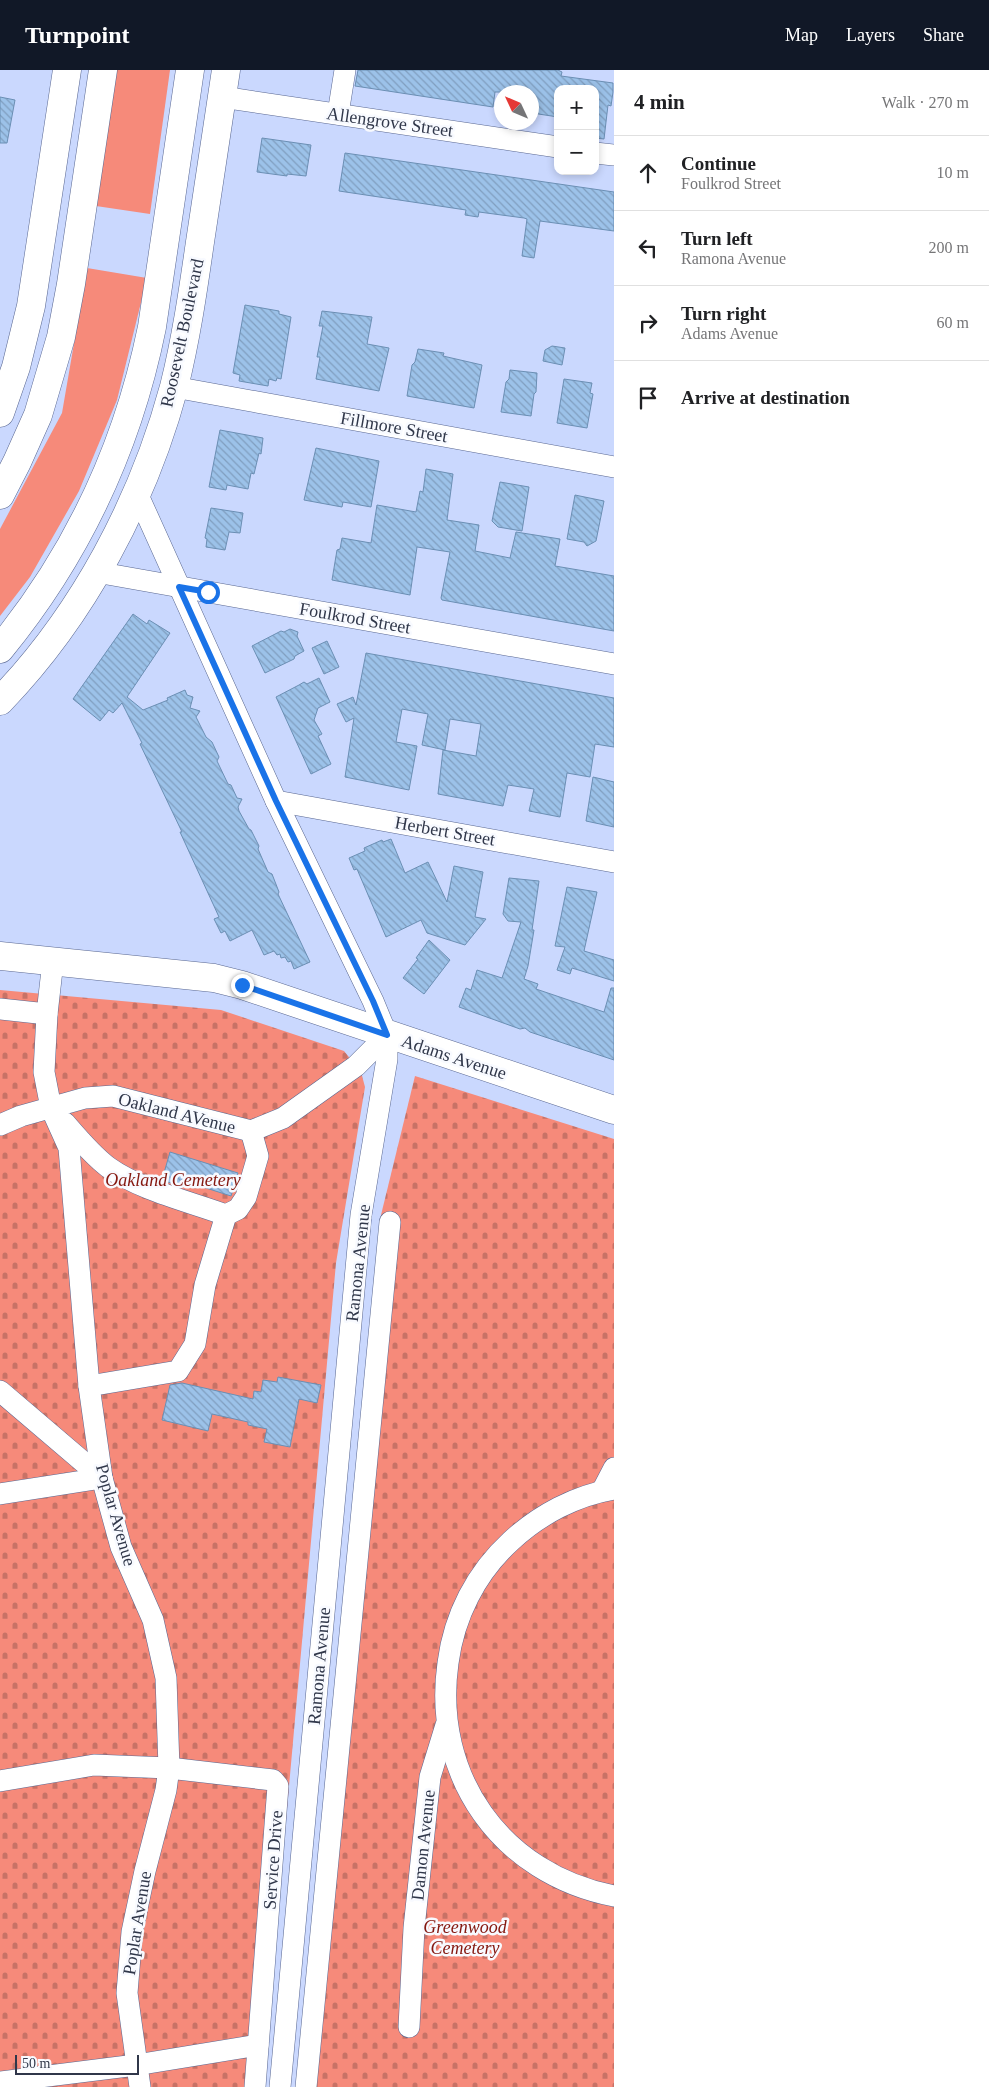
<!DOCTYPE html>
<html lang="en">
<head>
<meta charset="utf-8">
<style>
  :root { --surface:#fff; --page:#f6f6f6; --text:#202124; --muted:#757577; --line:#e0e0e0; --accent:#111827 }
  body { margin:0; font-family:"Times New Roman",serif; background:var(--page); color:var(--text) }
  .controls { position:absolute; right:15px; top:15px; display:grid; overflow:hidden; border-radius:10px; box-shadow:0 2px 8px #0003 }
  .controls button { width:45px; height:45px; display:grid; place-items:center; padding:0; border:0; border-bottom:1px solid var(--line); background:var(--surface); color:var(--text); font:25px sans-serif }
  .compass { position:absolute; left:494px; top:15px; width:45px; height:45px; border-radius:50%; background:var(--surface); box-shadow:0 2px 8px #0003; rotate:314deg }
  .scale { position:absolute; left:15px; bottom:12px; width:124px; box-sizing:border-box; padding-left:5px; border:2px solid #30374a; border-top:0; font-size:14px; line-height:18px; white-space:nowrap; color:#30374a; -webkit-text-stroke:4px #f8faff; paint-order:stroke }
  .stop { position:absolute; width:15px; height:15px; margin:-11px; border:4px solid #1a73e8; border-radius:50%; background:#fff }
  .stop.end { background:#1a73e8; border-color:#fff; box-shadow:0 1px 5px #0008 }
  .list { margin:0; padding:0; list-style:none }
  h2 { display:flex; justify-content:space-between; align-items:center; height:65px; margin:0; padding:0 20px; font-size:21px }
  h2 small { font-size:16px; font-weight:400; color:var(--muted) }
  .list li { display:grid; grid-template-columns:32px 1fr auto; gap:15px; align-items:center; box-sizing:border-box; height:75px; padding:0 20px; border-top:1px solid var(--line) }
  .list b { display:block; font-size:19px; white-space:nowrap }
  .list p { margin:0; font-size:16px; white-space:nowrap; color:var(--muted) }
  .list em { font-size:16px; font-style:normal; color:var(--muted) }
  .icon { flex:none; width:28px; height:28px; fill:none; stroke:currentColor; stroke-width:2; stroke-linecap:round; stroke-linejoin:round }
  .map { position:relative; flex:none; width:614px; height:2017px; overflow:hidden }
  header { display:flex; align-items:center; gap:30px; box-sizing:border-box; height:70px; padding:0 25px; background:var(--accent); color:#fff }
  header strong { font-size:24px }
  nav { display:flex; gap:28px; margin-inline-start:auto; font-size:18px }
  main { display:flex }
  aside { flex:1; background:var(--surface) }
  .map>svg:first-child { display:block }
</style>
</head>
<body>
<header>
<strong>Turnpoint</strong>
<nav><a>Map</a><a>Layers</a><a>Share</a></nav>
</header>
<main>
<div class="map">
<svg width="614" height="2017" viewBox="0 0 614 2017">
  <defs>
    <pattern id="cemetery-stones" width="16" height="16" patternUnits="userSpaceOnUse" patternTransform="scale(1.25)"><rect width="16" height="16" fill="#f68a7a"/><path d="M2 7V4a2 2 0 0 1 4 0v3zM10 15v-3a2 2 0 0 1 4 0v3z" fill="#c87266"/></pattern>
    <pattern id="building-back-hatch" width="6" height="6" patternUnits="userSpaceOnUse" patternTransform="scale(1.25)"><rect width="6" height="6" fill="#9cc2e9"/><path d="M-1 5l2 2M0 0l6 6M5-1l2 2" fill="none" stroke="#809ebf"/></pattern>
  </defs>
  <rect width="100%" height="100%" fill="#cad8fe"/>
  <g fill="#f68a7a">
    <polygon points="116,0 170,0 150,144 96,136"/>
    <polygon points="87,198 147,208 117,330 79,421 30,507 0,546 0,459 62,343"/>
  </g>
  <g fill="url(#cemetery-stones)">
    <polygon points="0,920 221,940 344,981 361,1002 365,1017 336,1193 262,2017 0,2017"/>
    <polygon points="415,1006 614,1069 614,2017 302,2017 349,1482 381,1145"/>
  </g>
  <g fill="url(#building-back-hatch)" stroke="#6b8fb4">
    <polygon points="358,0 558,0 562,2 561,6 613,13 613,22 611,36 608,35 604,69 595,68 595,19 558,19 558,47 532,43 532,22 495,22 493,37 355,16"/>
    <polygon points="0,27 15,30 7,73 0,73"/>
    <polygon points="262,68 311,75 306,106 287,104 287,106 257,102"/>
    <polygon points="345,83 614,122 614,161 540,151 534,188 522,186 527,149 524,148 479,142 478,147 465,145 466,140 339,121"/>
    <polygon points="245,235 279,241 279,244 291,247 281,309 277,308 276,311 269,309 268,316 239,311 240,305 233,303"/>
    <polygon points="322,241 372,247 367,274 389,278 379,321 316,309 320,287 317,287 323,256 319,256"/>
    <polygon points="552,276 565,278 562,295 543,291 545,280"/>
    <polygon points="418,279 444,283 443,286 482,295 474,338 407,326 412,295 415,292"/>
    <polygon points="510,300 537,303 536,322 534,324 531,346 501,342 506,312 509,309"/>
    <polygon points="564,309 592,313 590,323 593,324 587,358 557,353"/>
    <polygon points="220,360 263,368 261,384 259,383 254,404 251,403 248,419 227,415 226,420 209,417"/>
    <polygon points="316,378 379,391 371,437 343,432 342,437 304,430"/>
    <polygon points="426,399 453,404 447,450 479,455 475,481 510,488 516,462 560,469 555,496 614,506 614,561 442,530 441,528 450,482 417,477 410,525 332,510 337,480 340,479 342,468 371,473 377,435 416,442 420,421 423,422"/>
    <polygon points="500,412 529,417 522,461 498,457 492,451"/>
    <polygon points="575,425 604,431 596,471 587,476 584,472 567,469"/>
    <polygon points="211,438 243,443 240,463 229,462 225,480 206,477 207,469 205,468"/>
    <polygon points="133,544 147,554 149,550 170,563 127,627 143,640 168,630 167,628 185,620 187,625 193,627 190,638 200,641 196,647 206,667 212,672 219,687 217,691 228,714 231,715 237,728 242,729 238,737 239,741 249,759 251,760 259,776 258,779 268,802 272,804 279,822 278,824 310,892 294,899 291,891 288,892 285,887 281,888 280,884 277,885 274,881 264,885 252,860 230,871 225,861 221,863 214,849 219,847 180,762 182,762 140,674 142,673 122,633 113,643 109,640 100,651 73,629"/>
    <polygon points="290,559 298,562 297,566 304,581 295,586 294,589 265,603 252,576 281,561 284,562"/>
    <polygon points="327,571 339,597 324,604 312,578"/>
    <polygon points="366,583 614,628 614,677 595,674 590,707 567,703 560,747 529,741 534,719 508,715 503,736 438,724 443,680 476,686 481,654 450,649 445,680 422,675 428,644 402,639 396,672 417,676 409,720 345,707 354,648 346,652 337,634 353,627 356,635"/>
    <polygon points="319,608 330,632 318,638 314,650 322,664 318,666 331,694 311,704 276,627 299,615 304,612 307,614"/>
    <polygon points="593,707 614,712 614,757 586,751"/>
    <polygon points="391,769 405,803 428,792 447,832 454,796 483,802 475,847 486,849 465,875 427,863 421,850 386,867 357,799 354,800 349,788 365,781 364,778 382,770 383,772"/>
    <polygon points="509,808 539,811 532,860 534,860 528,896 524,909 538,914 536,919 604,942 611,918 614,918 614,990 530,962 525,958 520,959 459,937 466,918 471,920 477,900 502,908 521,852 508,851 503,844"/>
    <polygon points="567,817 597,822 584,881 614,890 614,911 572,898 570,904 557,900 565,877 555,876"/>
    <polygon points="429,870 450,890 424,924 403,908 418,889 416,888"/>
    <polygon points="170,1082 238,1103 231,1126 181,1110 179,1116 162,1110"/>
    <polygon points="278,1307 321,1315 317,1333 299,1329 290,1377 264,1372 267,1359 248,1355 248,1352 212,1344 208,1361 162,1350 170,1315 182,1313 253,1329 254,1321 261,1322 263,1310 277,1312"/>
  </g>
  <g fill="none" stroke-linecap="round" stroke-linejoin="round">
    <g stroke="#596791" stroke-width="22">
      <g id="minor">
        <polyline points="222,27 558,77"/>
        <polyline points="338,44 345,0"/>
        <polyline points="595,83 614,85"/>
        <polyline points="174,317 614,397"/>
        <polyline points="137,423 276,731 373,931 387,965 387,989 361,1145 280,2017"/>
        <polyline points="96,502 614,594"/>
        <polyline points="276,731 614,792"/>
        <polyline points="53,891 47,944 44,1002 51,1038 69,1078 89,1316 102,1408 121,1477 153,1550 166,1608 169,1698 166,1720 145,1801 132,1862 127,1923 140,2017"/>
        <polyline points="0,939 47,944"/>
        <path d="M 65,1053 C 78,1068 92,1085 108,1097 C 140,1120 188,1131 226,1145"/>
        <polyline points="0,1055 21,1046 85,1028 113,1026 251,1061 283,1048 356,996 387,965"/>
        <polyline points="89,1316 178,1301 195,1274 205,1215 226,1145 238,1139 246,1127 258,1086 251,1061"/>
        <polyline points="0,1321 102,1408"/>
        <path d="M 614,1419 C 576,1425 539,1445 511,1471 C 476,1503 454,1546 448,1593 C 432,1706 501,1804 614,1826"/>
        <polyline points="602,1421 614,1398"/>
        <polyline points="0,1424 102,1408"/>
        <polyline points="0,1711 94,1695 169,1698 273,1710 278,1716 255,2017"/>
        <polyline points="409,1957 414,1858 430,1707 446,1655"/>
        <polyline points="0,2012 136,1995 258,1975"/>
        <polyline points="306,2017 390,1152"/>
      </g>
    </g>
    <g stroke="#596791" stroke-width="29">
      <polyline id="major" points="0,886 214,908 242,915 614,1040"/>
    </g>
    <g stroke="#596791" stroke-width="29">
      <g id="highway">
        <polyline points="0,343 16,297 31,236 67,0"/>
        <polyline points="0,425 17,392 38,345 61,267 71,214 103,0"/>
        <path d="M 0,579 C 77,485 128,376 152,257 L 190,0"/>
        <path d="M 0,631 C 83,545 143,432 174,317 C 186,269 193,221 200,172 C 209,115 217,57 226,0"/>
      </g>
    </g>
    <use href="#minor" stroke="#fff" stroke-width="21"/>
    <use href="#major" stroke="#fff" stroke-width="28"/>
    <use href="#highway" stroke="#fff" stroke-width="28"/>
  </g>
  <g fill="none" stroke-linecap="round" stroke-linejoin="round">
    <polyline stroke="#1a73e8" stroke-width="6" points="208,522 179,517 276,731 373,931 387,965 242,915"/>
  </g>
  <g text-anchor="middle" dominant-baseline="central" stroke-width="5" stroke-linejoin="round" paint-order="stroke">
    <g font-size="18" fill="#30374a" stroke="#f8faff">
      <text transform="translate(390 52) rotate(8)">Allengrove Street</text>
      <text transform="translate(182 263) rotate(-78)">Roosevelt Boulevard</text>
      <text transform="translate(394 357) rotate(10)">Fillmore Street</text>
      <text transform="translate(355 548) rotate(10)">Foulkrod Street</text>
      <text transform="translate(445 761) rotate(10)">Herbert Street</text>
      <text transform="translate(454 987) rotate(18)">Adams Avenue</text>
      <text transform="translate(177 1043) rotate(14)">Oakland AVenue</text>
      <text transform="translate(358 1193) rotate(-84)">Ramona Avenue</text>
      <text transform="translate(116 1445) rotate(74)">Poplar Avenue</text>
      <text transform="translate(319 1596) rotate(-85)">Ramona Avenue</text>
      <text transform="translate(423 1775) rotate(-84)">Damon Avenue</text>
      <text transform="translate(273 1790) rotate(-86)">Service Drive</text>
      <text transform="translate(137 1853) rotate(-81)">Poplar Avenue</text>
    </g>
    <g font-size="18" font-style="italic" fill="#851810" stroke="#f8faff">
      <text x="173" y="1110">Oakland Cemetery</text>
      <text x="465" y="1857">Greenwood<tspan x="465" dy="21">Cemetery</tspan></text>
    </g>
  </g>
</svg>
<div class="controls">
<button>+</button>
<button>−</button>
</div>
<svg class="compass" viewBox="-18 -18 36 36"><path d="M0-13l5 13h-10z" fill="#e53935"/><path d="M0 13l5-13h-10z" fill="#757577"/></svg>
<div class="scale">50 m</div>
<div class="stop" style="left:208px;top:522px"></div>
<div class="stop end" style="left:242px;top:915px"></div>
</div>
<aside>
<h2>4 min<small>Walk · 270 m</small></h2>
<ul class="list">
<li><svg class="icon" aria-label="ahead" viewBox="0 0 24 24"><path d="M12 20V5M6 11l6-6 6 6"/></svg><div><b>Continue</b><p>Foulkrod Street</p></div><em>10 m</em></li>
<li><svg class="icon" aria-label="left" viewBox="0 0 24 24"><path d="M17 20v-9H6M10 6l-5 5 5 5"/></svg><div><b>Turn left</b><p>Ramona Avenue</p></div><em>200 m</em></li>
<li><svg class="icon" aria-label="right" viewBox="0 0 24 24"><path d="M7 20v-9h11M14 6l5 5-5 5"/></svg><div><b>Turn right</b><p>Adams Avenue</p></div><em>60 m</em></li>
<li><svg class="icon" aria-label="arrive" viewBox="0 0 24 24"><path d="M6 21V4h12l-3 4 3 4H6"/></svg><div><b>Arrive at destination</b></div></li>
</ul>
</aside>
</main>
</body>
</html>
